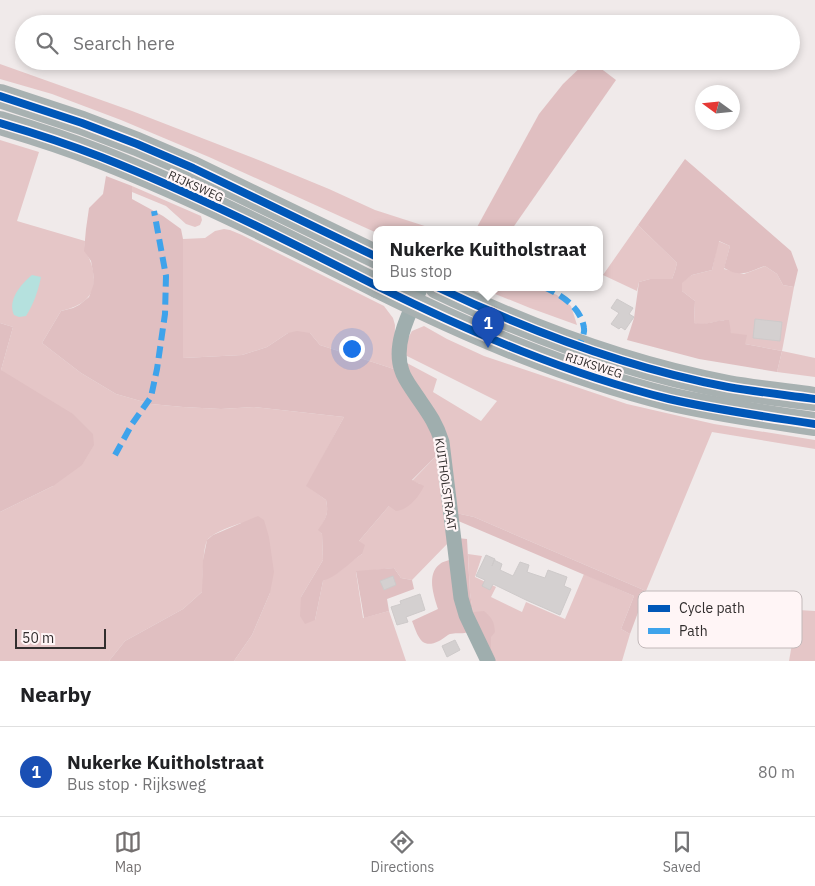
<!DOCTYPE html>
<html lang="en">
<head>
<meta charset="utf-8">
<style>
  :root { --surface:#fff; --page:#f6f6f6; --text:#202124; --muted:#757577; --line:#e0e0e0; --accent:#747070 }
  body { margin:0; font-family:"IBM Plex Sans",sans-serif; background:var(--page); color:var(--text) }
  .compass { position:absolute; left:695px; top:85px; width:45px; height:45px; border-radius:50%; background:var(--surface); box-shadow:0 2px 8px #0003; rotate:285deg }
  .scale { position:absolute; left:15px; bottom:12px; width:91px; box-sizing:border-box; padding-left:5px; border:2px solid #322e2e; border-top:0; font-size:14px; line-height:18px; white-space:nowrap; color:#322e2e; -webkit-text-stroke:4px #fff5f6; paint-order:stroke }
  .you { position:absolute; left:351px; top:348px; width:18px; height:18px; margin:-12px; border:4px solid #fff; border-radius:50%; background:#1a73e8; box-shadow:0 0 0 8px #1a73e833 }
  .badge { display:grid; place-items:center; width:32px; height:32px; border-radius:50%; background:var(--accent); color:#fff; font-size:16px; font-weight:700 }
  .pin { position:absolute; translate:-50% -41px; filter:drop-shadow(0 1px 2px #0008) }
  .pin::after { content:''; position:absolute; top:26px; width:18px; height:15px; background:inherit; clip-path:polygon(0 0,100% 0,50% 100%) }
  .popup { position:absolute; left:373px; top:226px; width:230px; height:65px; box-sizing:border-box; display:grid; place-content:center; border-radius:10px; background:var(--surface); filter:drop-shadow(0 1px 4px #0005); font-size:16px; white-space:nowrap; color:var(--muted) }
  .popup b { font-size:19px; color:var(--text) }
  .popup::after { content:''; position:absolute; left:50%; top:100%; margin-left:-10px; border:10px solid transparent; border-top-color:var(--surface) }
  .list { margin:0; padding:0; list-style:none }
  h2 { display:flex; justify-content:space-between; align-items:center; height:65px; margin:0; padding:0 20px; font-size:21px }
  h2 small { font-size:16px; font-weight:400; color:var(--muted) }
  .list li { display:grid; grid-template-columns:32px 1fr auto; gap:15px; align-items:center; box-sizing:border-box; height:90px; padding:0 20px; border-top:1px solid var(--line) }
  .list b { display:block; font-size:19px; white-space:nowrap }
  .list p { margin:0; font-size:16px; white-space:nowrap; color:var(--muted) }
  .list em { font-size:16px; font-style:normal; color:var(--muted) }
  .icon { flex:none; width:28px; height:28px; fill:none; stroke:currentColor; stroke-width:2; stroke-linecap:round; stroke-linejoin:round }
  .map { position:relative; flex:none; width:815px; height:661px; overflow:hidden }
  .search { position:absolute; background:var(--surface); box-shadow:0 2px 8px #0003; left:15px; right:15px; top:15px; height:55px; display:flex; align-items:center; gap:12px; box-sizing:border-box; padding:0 18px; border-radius:28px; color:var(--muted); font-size:19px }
  .sheet { height:155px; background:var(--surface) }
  nav { display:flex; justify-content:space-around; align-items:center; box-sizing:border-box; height:70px; border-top:1px solid var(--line); background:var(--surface); font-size:14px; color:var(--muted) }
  nav a { display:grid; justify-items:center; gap:2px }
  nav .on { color:var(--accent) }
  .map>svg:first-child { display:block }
</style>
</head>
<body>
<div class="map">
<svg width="815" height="661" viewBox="0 0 815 661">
  <rect width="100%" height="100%" fill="#f0eaea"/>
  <g fill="#e5c6c7">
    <polygon points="0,64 132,111 261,161 329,189 375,210 434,229 377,229 377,233 209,157 121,120 52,94 0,79"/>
    <path d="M 0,140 L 39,152 L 17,221 L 85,241 C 84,254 87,252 91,263 C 100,291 88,305 61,311 L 42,343 L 81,373 L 116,394 L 151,404 L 183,407 L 221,409 L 254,407 L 344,417 L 307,486 L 326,500 C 329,514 326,518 319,530 L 322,534 L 323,560 L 301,597 L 315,620 L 323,581 L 339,572 L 352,561 L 362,554 L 359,541 L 389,506 L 420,484 L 412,481 L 437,455 L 449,542 L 412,580 L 401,578 L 394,568 L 356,572 L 363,618 L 389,611 L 406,661 L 234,661 L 252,635 L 270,593 L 241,523 C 233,526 214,532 208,539 C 202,548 203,580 203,591 L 183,609 L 125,641 L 109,661 L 0,661 L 0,512 L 53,486 L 1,370 L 13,327 L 0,323 Z"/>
    <polygon points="132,186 201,216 202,220 200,225 195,227 186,224 166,206 132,192"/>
    <polygon points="638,225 677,263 675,271 672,279 650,279 639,282 637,291 603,275"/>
    <polygon points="224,229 230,230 242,235 384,306 393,318 395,325 394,369 320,345 310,333 288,333 267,347 242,355 183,358 183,239 205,238 215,231"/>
    <polygon points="718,241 730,246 724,269 744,274 765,266 777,274 783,285 794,287 782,351 815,358 815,377 777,372 782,351 745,344 731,333 724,320 700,325 694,323 695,301 682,291 682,282 692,275 712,270"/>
    <polygon points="478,287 538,287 557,295 571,306 577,325 530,308"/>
    <polygon points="424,326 447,339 484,356 627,404 714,424 815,440 815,449 712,432 646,591 474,517 456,513 405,362 437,379 433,392 481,421 497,401 405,355 406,342 412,331"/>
    <polygon points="468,554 482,556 475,577 496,587 491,597 522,612 526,602 565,619 584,574 634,596 621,629 630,634 622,661 497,661 491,650 491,637 473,613 470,593"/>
    <polygon points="798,610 815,611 815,661 789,661"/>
  </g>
  <g fill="#e0bfc1">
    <polygon points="587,61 591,61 616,80 512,229 476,229 539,114 563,84"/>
    <path d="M 685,159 L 791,251 L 798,270 L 794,287 L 783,285 L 777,274 L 765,266 C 748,272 742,278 724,268 L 730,246 L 719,241 L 712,270 L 692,275 L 682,283 L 682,291 L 695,301 L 694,323 C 706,326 717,319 729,320 L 731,333 L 747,335 L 745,344 L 782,351 L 777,372 L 699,359 L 627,340 L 634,318 L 639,282 L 650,279 L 672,279 L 675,271 L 677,263 L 638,225 Z"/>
    <path d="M 106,176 L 132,186 L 132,199 L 163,216 L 181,229 L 183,239 L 183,358 L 242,355 L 267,347 L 288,333 L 297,331 L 310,333 L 320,345 L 394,369 L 434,435 L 437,455 L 412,480 L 424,486 C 419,497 408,510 396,511 L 389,506 L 359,541 L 365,545 L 362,554 C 349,563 338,576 323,581 L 315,620 L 305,624 L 300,616 L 301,597 L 323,560 L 322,534 L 318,530 C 326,518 329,514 326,500 L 306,486 L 344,417 L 254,407 L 221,409 L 183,407 L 151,404 L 116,394 L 81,373 L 42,343 L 61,311 L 73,308 L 79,305 L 89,297 L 93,286 L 94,278 L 91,261 L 84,251 L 86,229 L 89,208 L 103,194 Z"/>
    <polygon points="0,323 13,327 1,370 73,414 93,434 94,445 82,465 53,486 0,512"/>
    <polygon points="456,513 474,517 646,591 630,634 621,629 634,596 456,520"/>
    <polygon points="258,516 264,520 269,537 274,572 270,593 252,635 234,661 109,661 125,641 183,609 202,592 203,560 207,540 213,535"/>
    <path d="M 457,538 L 467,539 L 470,593 L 473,612 L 484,611 C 492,618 494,621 495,632 L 491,637 L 491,649 L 497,661 L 492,661 L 469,613 Z"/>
    <path d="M 451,559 L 470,631 C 462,635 458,632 450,634 C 447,635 443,639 439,641 C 421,650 418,636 412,621 L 438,609 C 434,596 426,574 440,564 C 443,561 448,561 451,559 Z"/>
    <polygon points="394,568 401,578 412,580 414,589 387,599 389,611 364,618 356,571"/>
  </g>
  <path fill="#b5e1de" d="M 32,275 L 41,277 C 38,291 34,303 26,316 L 19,317 L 14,315 C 7,300 21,284 32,275 Z"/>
  <g fill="#d4d0d0" stroke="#cecaca">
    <polygon points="617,299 633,308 629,314 634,317 625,330 621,327 619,329 611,324 619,313 611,308"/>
    <polygon points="755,319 782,322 780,341 753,338"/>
    <polygon points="486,555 495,559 492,566 494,560 502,564 500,570 513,576 520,562 529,565 527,572 545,578 548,570 567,577 564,586 571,589 560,615 526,600 493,584 490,590 482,586 485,580 476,576"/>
    <polygon points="393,576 396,585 384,590 380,581"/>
    <polygon points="420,594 425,610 406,617 408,622 397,625 391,607 401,604 400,601"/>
    <polygon points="455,640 460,650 447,657 442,646"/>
  </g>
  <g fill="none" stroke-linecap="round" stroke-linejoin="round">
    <path stroke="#9faeae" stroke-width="15" d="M 421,287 C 410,312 392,344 402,371 C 404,378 410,386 414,392 C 426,410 435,420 442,442 L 461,598 L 466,615 L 488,661"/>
    <g stroke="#a8b1b1" stroke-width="24">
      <polyline points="0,96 82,123 137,144 193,168 377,257"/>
      <path d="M 0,123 C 34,133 68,144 101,157 C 195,194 286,240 377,286"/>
      <path d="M 379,287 C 472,333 568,374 669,399 C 717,410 766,417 815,424"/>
      <path d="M 437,287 C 529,331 627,368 728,387 C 757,392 786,395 815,399"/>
    </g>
    <g stroke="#3ea3eb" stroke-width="6" stroke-dasharray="12 6" stroke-linecap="butt">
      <path d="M 544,287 C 561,295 581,307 584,328 C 585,333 581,341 579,346"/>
      <polyline points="115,455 132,424 151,397 157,369 165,314 166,276 154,211"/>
    </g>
    <g stroke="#fff5f6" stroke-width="11">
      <g id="cycleway">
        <polyline points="0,96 82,123 137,144 193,168 377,257"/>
        <path d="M 0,123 C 34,133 68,144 101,157 C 195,194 286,240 377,286"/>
        <path d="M 379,287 C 472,333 568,374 669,399 C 717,410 766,417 815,424"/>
        <path d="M 437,287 C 529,331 627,368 728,387 C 757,392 786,395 815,399"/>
      </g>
    </g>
    <use href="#cycleway" stroke="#0057b8" stroke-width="8"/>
  </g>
  <g text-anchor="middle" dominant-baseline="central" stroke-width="4.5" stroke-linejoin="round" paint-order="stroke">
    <g font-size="12" fill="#322e2e" stroke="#fff5f6">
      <text transform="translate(196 186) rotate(24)">RIJKSWEG</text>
      <text transform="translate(594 365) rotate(18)">RIJKSWEG</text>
      <text transform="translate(446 484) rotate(82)">KUITHOLSTRAAT</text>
    </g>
  </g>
  <rect x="638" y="591" width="164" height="57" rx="8" fill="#fff5f6" stroke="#c2b9ba" stroke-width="1"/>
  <rect x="648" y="605" width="22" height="7" fill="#0057b8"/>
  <rect x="648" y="628" width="22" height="6" fill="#3ea3eb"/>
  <g font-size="14" fill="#322e2e">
    <text x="679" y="613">Cycle path</text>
    <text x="679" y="636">Path</text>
  </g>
</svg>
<svg class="compass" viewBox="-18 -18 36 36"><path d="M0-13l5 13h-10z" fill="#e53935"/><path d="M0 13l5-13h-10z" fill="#757577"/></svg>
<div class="scale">50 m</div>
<div class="you"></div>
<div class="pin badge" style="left:488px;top:348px;background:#1a4fb4">1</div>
<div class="popup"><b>Nukerke Kuitholstraat</b>Bus stop</div>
<div class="search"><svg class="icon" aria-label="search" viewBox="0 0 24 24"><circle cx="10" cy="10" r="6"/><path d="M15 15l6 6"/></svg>Search here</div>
</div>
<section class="sheet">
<h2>Nearby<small></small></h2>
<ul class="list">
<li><span class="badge" style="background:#1a4fb4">1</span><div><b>Nukerke Kuitholstraat</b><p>Bus stop · Rijksweg</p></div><em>80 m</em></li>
</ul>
</section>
<nav>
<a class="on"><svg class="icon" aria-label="map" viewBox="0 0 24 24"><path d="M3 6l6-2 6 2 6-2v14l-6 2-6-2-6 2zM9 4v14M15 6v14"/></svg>Map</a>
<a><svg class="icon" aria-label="directions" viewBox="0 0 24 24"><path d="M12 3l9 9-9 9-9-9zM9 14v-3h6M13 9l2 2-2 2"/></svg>Directions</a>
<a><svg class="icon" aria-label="saved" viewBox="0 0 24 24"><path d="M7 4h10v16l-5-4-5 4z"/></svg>Saved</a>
</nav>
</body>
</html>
